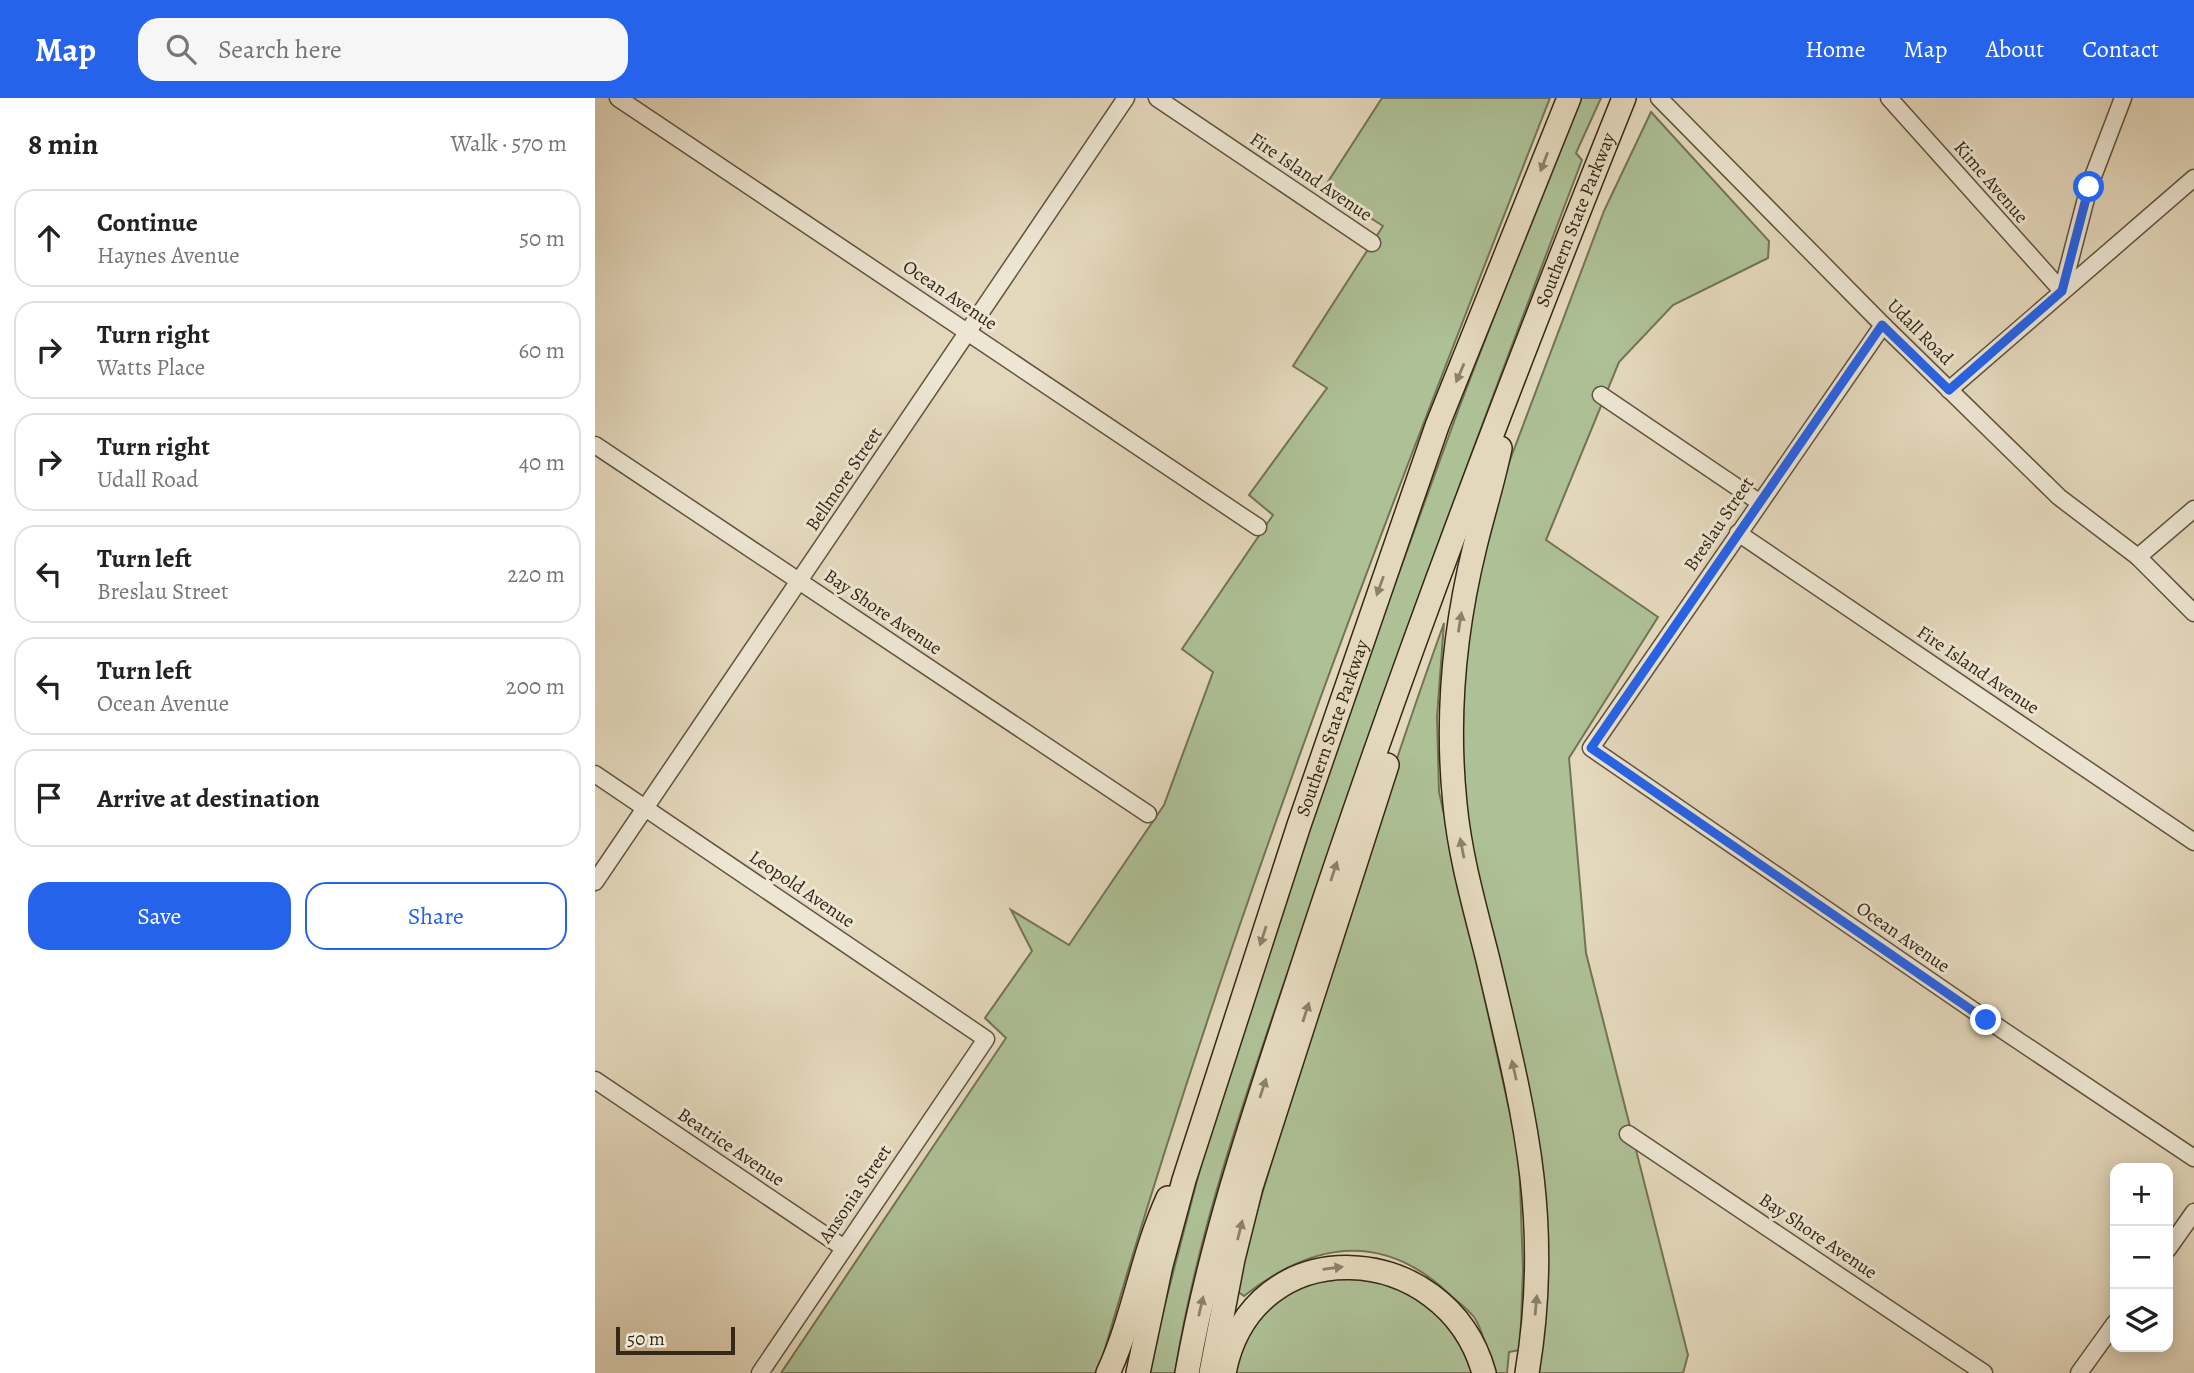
<!DOCTYPE html>
<html lang="en">
<head>
<meta charset="utf-8">
<style>
  :root { --surface:#fff; --page:#f6f6f6; --text:#222; --muted:#767676; --line:#e0e0e0; --accent:#2563eb }
  body { margin:0; font-family:Alegreya,serif; background:var(--page); color:var(--text) }
  .controls { position:absolute; right:21px; bottom:21px; display:grid; overflow:hidden; border-radius:14px; box-shadow:0 4px 18px #0003 }
  .controls button { width:63px; height:63px; display:grid; place-items:center; padding:0; border:0; border-bottom:2px solid var(--line); background:var(--surface); color:var(--text); font:35px sans-serif }
  .scale { position:absolute; left:21px; bottom:18px; width:119px; box-sizing:border-box; padding-left:7px; border:4px solid #352817; border-top:0; font-size:19px; line-height:24px; white-space:nowrap; color:#352817; -webkit-text-stroke:5px #ede6d3; paint-order:stroke }
  .stop { position:absolute; width:21px; height:21px; margin:-16px; border:5px solid #2563eb; border-radius:50%; background:#fff }
  .stop.end { background:#2563eb; border-color:#fff; box-shadow:0 2px 7px #0008 }
  .list { margin:0; padding:0; list-style:none }
  h2 { display:flex; justify-content:space-between; align-items:center; height:91px; margin:0; padding:0 28px; font-size:30px }
  h2 small { font-size:23px; font-weight:400; color:var(--muted) }
  .list li { display:grid; grid-template-columns:46px 1fr auto; gap:21px; align-items:center; box-sizing:border-box; height:98px; margin:0 14px 14px; padding:0 14px; border:2px solid var(--line); border-radius:21px }
  .list b { display:block; font-size:26px; white-space:nowrap }
  .list p { margin:0; font-size:23px; white-space:nowrap; color:var(--muted) }
  .list em { font-size:23px; font-style:normal; color:var(--muted) }
  .actions { display:flex; gap:14px; padding:21px 28px }
  .actions a { flex:1; padding:16px 0; border:2px solid var(--accent); border-radius:21px; text-align:center; font-size:24px; color:var(--accent) }
  .actions .main { background:var(--accent); color:#fff }
  .icon { flex:none; width:38px; height:38px; fill:none; stroke:currentColor; stroke-width:2; stroke-linecap:round; stroke-linejoin:round }
  .map { position:relative; flex:none; width:1599px; height:1275px; overflow:hidden }
  header { display:flex; align-items:center; gap:42px; box-sizing:border-box; height:98px; padding:0 35px; background:var(--accent); color:#fff }
  header strong { font-size:33px }
  nav { display:flex; gap:38px; margin-inline-start:auto; font-size:24px }
  .search { width:490px; height:63px; background:var(--page); display:flex; align-items:center; gap:18px; box-sizing:border-box; padding:0 24px; border-radius:21px; color:var(--muted); font-size:26px }
  main { display:flex }
  aside { flex:1; background:var(--surface) }
  .map>svg:first-child { display:block }
</style>
</head>
<body>
<header>
<strong>Map</strong>
<div class="search"><svg class="icon" aria-label="search" viewBox="0 0 24 24"><circle cx="10" cy="10" r="6"/><path d="M15 15l6 6"/></svg>Search here</div>
<nav><a>Home</a><a>Map</a><a>About</a><a>Contact</a></nav>
</header>
<main>
<aside>
<h2>8 min<small>Walk · 570 m</small></h2>
<ul class="list">
<li><svg class="icon" aria-label="ahead" viewBox="0 0 24 24"><path d="M12 20V5M6 11l6-6 6 6"/></svg><div><b>Continue</b><p>Haynes Avenue</p></div><em>50 m</em></li>
<li><svg class="icon" aria-label="right" viewBox="0 0 24 24"><path d="M7 20v-9h11M14 6l5 5-5 5"/></svg><div><b>Turn right</b><p>Watts Place</p></div><em>60 m</em></li>
<li><svg class="icon" aria-label="right" viewBox="0 0 24 24"><path d="M7 20v-9h11M14 6l5 5-5 5"/></svg><div><b>Turn right</b><p>Udall Road</p></div><em>40 m</em></li>
<li><svg class="icon" aria-label="left" viewBox="0 0 24 24"><path d="M17 20v-9H6M10 6l-5 5 5 5"/></svg><div><b>Turn left</b><p>Breslau Street</p></div><em>220 m</em></li>
<li><svg class="icon" aria-label="left" viewBox="0 0 24 24"><path d="M17 20v-9H6M10 6l-5 5 5 5"/></svg><div><b>Turn left</b><p>Ocean Avenue</p></div><em>200 m</em></li>
<li><svg class="icon" aria-label="arrive" viewBox="0 0 24 24"><path d="M6 21V4h12l-3 4 3 4H6"/></svg><div><b>Arrive at destination</b></div></li>
</ul>
<div class="actions"><a class="main">Save</a><a>Share</a></div>
</aside>
<div class="map">
<svg width="1599" height="1275" viewBox="0 0 1599 1275">
  <rect width="100%" height="100%" fill="#e4d8bc"/>
  <filter id="stains"><feTurbulence type="fractalNoise" baseFrequency=".00286" numOctaves="4"/><feColorMatrix values="0 0 0 0 .2 0 0 0 0 .09 0 0 0 0 .02 0 0 0 .5 -.17"/></filter>
  <radialGradient id="worn" r=".72"><stop offset=".6" stop-color="#630" stop-opacity="0"/><stop offset="1" stop-color="#630" stop-opacity=".3"/></radialGradient>
  <g fill="#aec096" stroke="#727456" stroke-width="2">
    <path d="M 787,0 L 955,0 C 792,415 630,833 507,1261 L 500,1275 L 186,1275 L 411,940 L 390,920 L 437,853 L 416,812 L 474,847 L 569,707 L 618,574 L 587,551 L 678,417 L 654,397 L 732,290 L 698,268 L 788,128 L 729,90 Z"/>
    <path d="M 983,0 L 1006,0 L 981,55 L 987,62 C 891,315 796,568 710,824 C 660,971 604,1121 580,1275 L 552,1275 L 612,1044 L 676,844 L 767,576 L 864,310 Z"/>
    <polygon points="1056,14 1174,143 1173,160 1078,207 1024,264 951,442 1063,519 974,660 991,855 1093,1257 1088,1275 938,1275 950,1122 859,676 864,535 895,415 1009,113"/>
    <path d="M 849,525 L 842,619 L 844,694 L 924,1056 L 928,1172 L 925,1252 L 914,1254 L 912,1275 L 899,1275 C 893,1258 889,1233 879,1219 C 872,1210 860,1202 852,1194 C 785,1132 716,1145 649,1198 L 642,1193 L 644,1174 C 708,956 772,739 849,525 Z"/>
    <polygon points="759,1173 816,1190 861,1231 877,1275 634,1275 652,1229 700,1186"/>
  </g>
  <g fill="none" stroke-linecap="round" stroke-linejoin="round">
    <g stroke="#615440" stroke-width="19">
      <g id="minor">
        <polyline points="23,0 663,429"/>
        <polyline points="562,0 777,145"/>
        <polyline points="1064,0 1288,227 1464,399 1543,459 1599,515"/>
        <polyline points="1294,0 1467,193"/>
        <polyline points="1467,193 1494,89 1528,0"/>
        <polyline points="1288,227 996,650 1391,921 1599,1060"/>
        <polyline points="1354,292 1599,80"/>
        <polyline points="1006,297 1164,404"/>
        <polyline points="0,347 553,716"/>
        <polyline points="1143,435 1599,744"/>
        <polyline points="1543,459 1599,411"/>
        <polyline points="0,676 391,941 165,1275"/>
        <polyline points="0,784 531,0"/>
        <polyline points="0,982 249,1150"/>
        <polyline points="1033,1036 1389,1275"/>
        <polyline points="1573,1151 1599,1114"/>
        <polyline points="1484,1275 1520,1225"/>
      </g>
    </g>
    <g stroke="#352817" stroke-width="26">
      <g id="highway">
        <path d="M 905,350 C 898,384 888,415 880,448 C 859,533 851,619 860,706 C 865,759 880,810 893,862 C 928,1011 958,1120 932,1275"/>
        <path d="M 513,1275 C 539,1219 547,1157 573,1100"/>
        <path id="s1" d="M 543,1275 L 566,1167 L 589,1082 L 704,727 L 842,328 L 974,0"/>
        <path id="s2" d="M 592,1275 C 618,1128 669,987 715,845 C 809,560 917,279 1029,0"/>
        <polyline points="616,1275 638,1161 656,1089 792,667"/>
        <path d="M 629,1275 C 657,1129 851,1140 889,1275"/>
      </g>
    </g>
    <use href="#minor" stroke="#ede6d3" stroke-width="16"/>
    <use href="#highway" stroke="#e4d8bc" stroke-width="23"/>
  </g>
  <defs><path id="oneway-solid" d="M-6-.8H1V-3.2L6.5 0L1 3.2V.8H-6Z" transform="scale(1.75)"/></defs>
  <g fill="#8c806a">
    <use href="#oneway-solid" transform="translate(949 64) rotate(111)"/>
    <use href="#oneway-solid" transform="translate(865 275) rotate(113)"/>
    <use href="#oneway-solid" transform="translate(785 488) rotate(110)"/>
    <use href="#oneway-solid" transform="translate(865 524) rotate(-81)"/>
    <use href="#oneway-solid" transform="translate(867 750) rotate(-101)"/>
    <use href="#oneway-solid" transform="translate(739 773) rotate(-72)"/>
    <use href="#oneway-solid" transform="translate(668 838) rotate(108)"/>
    <use href="#oneway-solid" transform="translate(711 914) rotate(-72)"/>
    <use href="#oneway-solid" transform="translate(919 972) rotate(-103)"/>
    <use href="#oneway-solid" transform="translate(668 990) rotate(-72)"/>
    <use href="#oneway-solid" transform="translate(645 1132) rotate(-76)"/>
    <use href="#oneway-solid" transform="translate(738 1170) rotate(-8)"/>
    <use href="#oneway-solid" transform="translate(941 1207) rotate(-85)"/>
    <use href="#oneway-solid" transform="translate(606 1208) rotate(-77)"/>
  </g>
  <g fill="none" stroke-linecap="round" stroke-linejoin="round">
    <polyline stroke="#2563eb" stroke-width="9" points="1391,922 996,650 1287,227 1354,292 1467,193 1494,89"/>
  </g>
  <g text-anchor="middle" dominant-baseline="central" stroke-width="6" stroke-linejoin="round" paint-order="stroke">
    <g font-size="19" fill="#352817" stroke="#ede6d3">
      <text transform="translate(716 79) rotate(34)">Fire Island Avenue</text>
      <text transform="translate(1396 84) rotate(49)">Kime Avenue</text>
      <text stroke="none"><textPath href="#s2" startOffset="1218">Southern State Parkway</textPath></text>
      <text transform="translate(355 197) rotate(34)">Ocean Avenue</text>
      <text transform="translate(1325 234) rotate(45)">Udall Road</text>
      <text transform="translate(249 381) rotate(-56)">Bellmore Street</text>
      <text transform="translate(1124 426) rotate(-56)">Breslau Street</text>
      <text transform="translate(288 514) rotate(34)">Bay Shore Avenue</text>
      <text transform="translate(1383 572) rotate(34)">Fire Island Avenue</text>
      <text stroke="none"><textPath href="#s1" startOffset="674">Southern State Parkway</textPath></text>
      <text transform="translate(207 791) rotate(34)">Leopold Avenue</text>
      <text transform="translate(1308 839) rotate(35)">Ocean Avenue</text>
      <text transform="translate(136 1049) rotate(34)">Beatrice Avenue</text>
      <text transform="translate(260 1096) rotate(-56)">Ansonia Street</text>
      <text transform="translate(1223 1138) rotate(34)">Bay Shore Avenue</text>
    </g>
  </g>
  <rect width="100%" height="100%" filter="url(#stains)"/>
  <rect width="100%" height="100%" fill="url(#worn)"/>
</svg>
<div class="controls">
<button>+</button>
<button>−</button>
<button><svg class="icon" aria-label="layers" viewBox="0 0 24 24"><path d="M12 4l9 5-9 5-9-5zM3 14l9 5 9-5"/></svg></button>
</div>
<div class="scale">50 m</div>
<div class="stop" style="left:1494px;top:89px"></div>
<div class="stop end" style="left:1391px;top:922px"></div>
</div>
</main>
</body>
</html>
